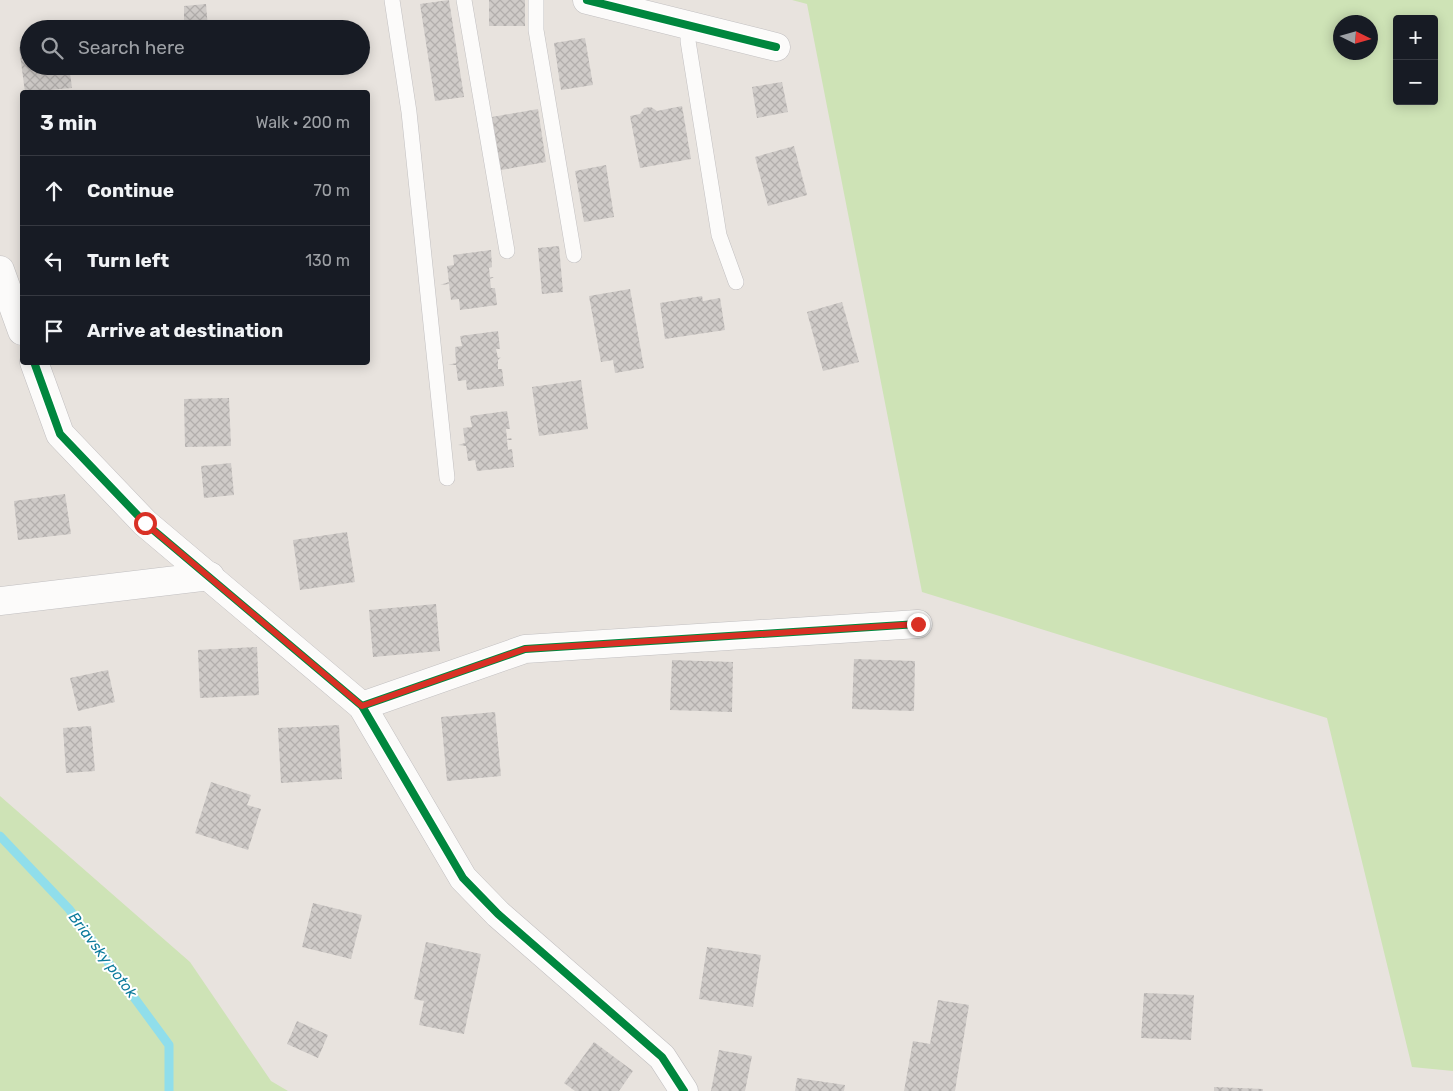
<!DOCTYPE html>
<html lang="en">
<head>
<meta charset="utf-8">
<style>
  :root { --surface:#171b24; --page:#242831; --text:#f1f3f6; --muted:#9ea1a6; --line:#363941 }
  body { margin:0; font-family:Rubik,sans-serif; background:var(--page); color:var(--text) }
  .controls { position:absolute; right:15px; top:15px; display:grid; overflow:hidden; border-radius:5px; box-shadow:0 2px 12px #0003 }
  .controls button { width:45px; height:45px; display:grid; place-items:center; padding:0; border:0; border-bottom:1px solid var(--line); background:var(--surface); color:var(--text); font:25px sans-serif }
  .compass { position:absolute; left:1333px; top:15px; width:45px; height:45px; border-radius:50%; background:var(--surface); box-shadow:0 2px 12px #0003; rotate:95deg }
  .stop { position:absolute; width:15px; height:15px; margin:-11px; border:4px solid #d93025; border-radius:50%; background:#fff }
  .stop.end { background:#d93025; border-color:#fff; box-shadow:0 1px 5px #0008 }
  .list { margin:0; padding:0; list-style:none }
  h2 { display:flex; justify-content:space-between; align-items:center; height:65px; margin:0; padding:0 20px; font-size:21px }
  h2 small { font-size:16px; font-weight:400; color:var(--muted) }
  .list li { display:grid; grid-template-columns:32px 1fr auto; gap:15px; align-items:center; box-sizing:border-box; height:70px; padding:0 20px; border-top:1px solid var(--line) }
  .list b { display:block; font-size:19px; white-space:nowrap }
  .list em { font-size:16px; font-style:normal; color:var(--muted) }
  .icon { flex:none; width:28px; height:28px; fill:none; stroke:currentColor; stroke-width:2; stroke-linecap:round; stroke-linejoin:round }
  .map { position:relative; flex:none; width:1453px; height:1091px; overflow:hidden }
  .search { position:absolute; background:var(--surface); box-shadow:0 2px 12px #0003; left:20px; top:20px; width:350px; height:55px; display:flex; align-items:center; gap:12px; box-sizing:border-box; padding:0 18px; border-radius:28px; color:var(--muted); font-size:19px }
  .panel { position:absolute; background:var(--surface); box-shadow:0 2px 12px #0003; left:20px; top:90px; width:350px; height:275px; border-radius:5px }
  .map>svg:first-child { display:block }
</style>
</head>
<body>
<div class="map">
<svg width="1453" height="1091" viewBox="0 0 1453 1091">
  <defs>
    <pattern id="building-cross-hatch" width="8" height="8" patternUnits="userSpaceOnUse" patternTransform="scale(1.25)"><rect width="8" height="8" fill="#cfcbc8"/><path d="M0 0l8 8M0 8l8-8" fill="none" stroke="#b2aeac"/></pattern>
  </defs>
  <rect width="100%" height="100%" fill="#e8e3de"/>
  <g fill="#cee3b6" fill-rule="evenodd">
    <path d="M 792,0 L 1453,0 L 1453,1071 L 1412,1067 L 1327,718 L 922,592 L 807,4 ZM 1397,19 L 1434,19 L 1434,101 L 1397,101 ZM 1370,22 L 1370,52 L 1340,52 L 1340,22 Z"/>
    <polygon points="0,796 190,962 271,1081 288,1091 0,1091"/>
  </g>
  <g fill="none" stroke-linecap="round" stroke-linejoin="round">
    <polyline stroke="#90deeb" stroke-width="9" points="0,836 69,909 169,1045 169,1091"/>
  </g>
  <g fill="url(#building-cross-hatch)">
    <polygon points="449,0 464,97 435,101 420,4"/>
    <rect x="489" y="0" width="36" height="26"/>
    <polygon points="206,4 208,29 169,29 169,25 184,24 184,6"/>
    <polygon points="585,38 593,85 561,90 554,43"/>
    <polygon points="29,45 29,66 69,66 72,88 25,92 19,47"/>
    <polygon points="188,66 209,66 209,71 189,72"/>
    <polygon points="782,82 788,112 757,118 752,87"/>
    <polygon points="682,106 691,159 640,168 630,116 640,114 644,108 651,107 657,111"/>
    <polygon points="538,109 546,162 501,170 492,117"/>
    <polygon points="794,146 807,195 768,206 755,157"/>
    <polygon points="606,165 614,217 584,222 575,171"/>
    <polygon points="559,246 563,292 542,294 538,248"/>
    <polygon points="491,250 492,267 489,268 490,277 494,277 490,279 491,288 495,288 497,305 460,310 459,299 451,300 449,284 440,285 449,282 447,266 454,265 453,255"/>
    <polygon points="630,289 644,368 615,373 613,360 601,362 589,296"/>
    <polygon points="702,296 703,301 720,298 725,330 665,339 660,303"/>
    <polygon points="842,302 859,362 823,371 807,312"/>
    <polygon points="498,331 500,349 496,349 498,358 501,357 498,360 498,369 502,369 504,386 467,390 466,380 458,381 456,365 448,365 456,363 455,347 462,346 460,336"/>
    <polygon points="581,380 588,429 539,436 532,387"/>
    <polygon points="229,398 231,446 185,447 184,399"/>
    <polygon points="507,411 510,429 506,429 507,439 511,438 512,440 507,440 508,450 512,449 514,467 477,471 475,460 468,461 466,446 458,445 465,443 463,428 472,427 470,416"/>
    <polygon points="231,463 234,495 204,498 201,466"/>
    <polygon points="65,494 71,534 18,540 14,501"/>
    <polygon points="347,532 355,582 300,590 293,540"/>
    <polygon points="436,604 440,651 373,657 369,610"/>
    <polygon points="257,647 259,695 200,698 198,650"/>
    <polygon points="854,659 915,661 914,711 852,709"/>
    <polygon points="672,660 733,662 732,712 670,710"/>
    <polygon points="108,670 115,702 78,711 70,678"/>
    <polygon points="495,712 501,776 447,781 441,717"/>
    <polygon points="339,725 342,779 281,783 278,728"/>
    <polygon points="91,726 95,771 66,773 63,728"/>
    <polygon points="211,782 251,795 247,805 261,809 248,850 195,833"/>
    <polygon points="313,903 362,915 351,959 302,947"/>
    <polygon points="426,942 481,954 464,1034 419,1025 424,1001 414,999"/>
    <polygon points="707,947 761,955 753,1007 699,999"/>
    <polygon points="1144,993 1194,995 1191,1040 1141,1038"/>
    <polygon points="938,1000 969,1005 955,1091 904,1091 913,1041 930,1044"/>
    <polygon points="297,1021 328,1035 318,1058 287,1044"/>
    <polygon points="594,1042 633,1071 619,1091 575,1091 564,1083"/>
    <polygon points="719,1050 752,1056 745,1091 711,1091"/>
    <polygon points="797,1078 845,1085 844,1091 795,1091"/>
    <polygon points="1214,1087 1263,1089 1263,1091 1214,1091"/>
  </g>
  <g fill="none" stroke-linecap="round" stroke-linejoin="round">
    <g stroke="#c1bfc0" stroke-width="16">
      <g id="lane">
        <polyline points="392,0 409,112 447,478"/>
        <polyline points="464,0 507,251"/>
        <polyline points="536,0 536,30 574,255"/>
        <polyline points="688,26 688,41 719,235 736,282"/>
      </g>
    </g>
    <g stroke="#c1bfc0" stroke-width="29">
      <g id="street">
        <polyline points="587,0 776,47"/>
        <polyline points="0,270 22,331"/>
        <polyline points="34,362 60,434 145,523 362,706 463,878 498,914 662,1057 684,1091"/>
        <polyline points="0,601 210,576"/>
        <polyline points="362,706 525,649 918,624"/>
      </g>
    </g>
    <use href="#lane" stroke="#fcfbfa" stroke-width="15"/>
    <use href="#street" stroke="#fcfbfa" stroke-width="28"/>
    <g stroke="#fff" stroke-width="11">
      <g id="cycleway">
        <polyline points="587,0 776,47"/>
        <polyline points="34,362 60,434 145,523 362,706 463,878 498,914 662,1057 684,1091"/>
        <polyline points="362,706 525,649 918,624"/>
      </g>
    </g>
    <use href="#cycleway" stroke="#00873e" stroke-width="8"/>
  </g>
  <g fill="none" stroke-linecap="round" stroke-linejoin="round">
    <polyline stroke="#d93025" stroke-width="6" points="145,523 362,706 525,649 918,624"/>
  </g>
  <g text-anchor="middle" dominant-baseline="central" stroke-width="4" stroke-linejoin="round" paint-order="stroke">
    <g font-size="15" font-style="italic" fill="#0b7a9b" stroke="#fff">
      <text transform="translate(103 955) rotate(53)">Briavsky potok</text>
    </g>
  </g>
</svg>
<div class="controls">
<button>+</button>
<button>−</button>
</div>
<svg class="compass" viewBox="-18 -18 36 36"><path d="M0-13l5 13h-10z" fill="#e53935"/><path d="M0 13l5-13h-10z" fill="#9ea1a6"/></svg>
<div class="stop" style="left:145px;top:523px"></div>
<div class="stop end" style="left:918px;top:624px"></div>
<div class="search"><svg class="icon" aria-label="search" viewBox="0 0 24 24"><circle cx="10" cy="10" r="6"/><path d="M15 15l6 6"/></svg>Search here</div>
<section class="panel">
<h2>3 min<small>Walk · 200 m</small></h2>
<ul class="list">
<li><svg class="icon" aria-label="ahead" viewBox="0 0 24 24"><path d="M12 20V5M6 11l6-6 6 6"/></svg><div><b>Continue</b></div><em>70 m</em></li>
<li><svg class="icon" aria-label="left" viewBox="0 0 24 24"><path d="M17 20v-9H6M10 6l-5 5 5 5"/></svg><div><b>Turn left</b></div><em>130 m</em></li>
<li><svg class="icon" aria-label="arrive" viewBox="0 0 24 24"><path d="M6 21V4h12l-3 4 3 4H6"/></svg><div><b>Arrive at destination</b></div></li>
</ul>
</section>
</div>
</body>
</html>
